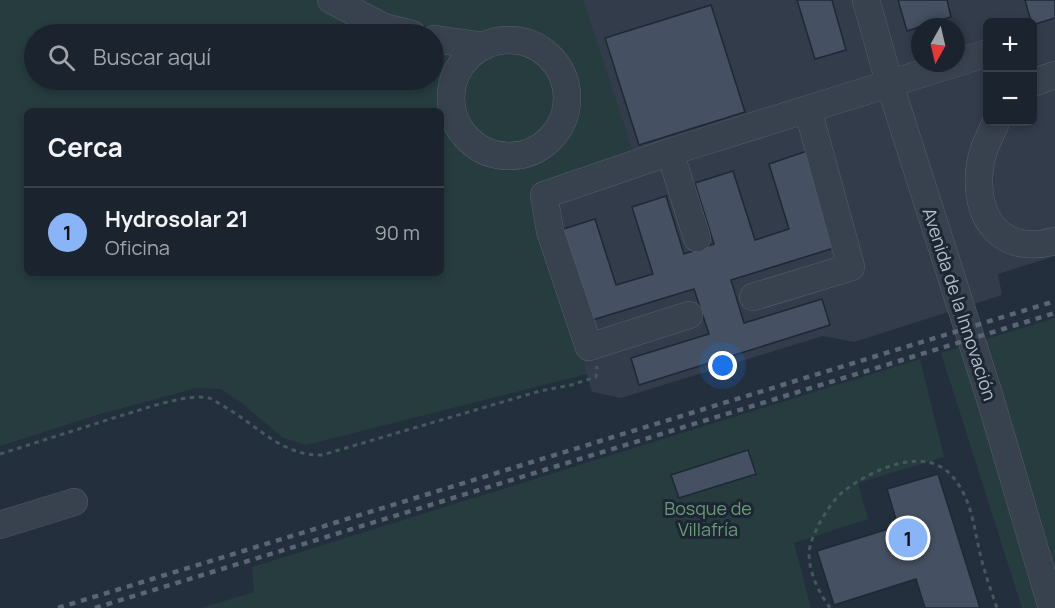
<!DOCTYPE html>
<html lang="es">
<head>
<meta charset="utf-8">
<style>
  :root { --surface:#1b232e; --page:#242b36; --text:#f1f3f6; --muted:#a0a4aa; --line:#39404a; --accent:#8ab4f8 }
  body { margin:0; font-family:Manrope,sans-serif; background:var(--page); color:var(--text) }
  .controls { position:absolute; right:18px; top:18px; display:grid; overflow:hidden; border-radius:9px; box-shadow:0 3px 9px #0003 }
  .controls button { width:54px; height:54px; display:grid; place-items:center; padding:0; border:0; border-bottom:2px solid var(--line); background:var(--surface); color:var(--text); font:30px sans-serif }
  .compass { position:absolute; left:911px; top:18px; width:54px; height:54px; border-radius:50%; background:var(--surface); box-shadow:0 3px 9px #0003; rotate:188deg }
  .you { position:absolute; left:723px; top:366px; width:21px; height:21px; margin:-15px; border:4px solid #fff; border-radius:50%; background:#1a73e8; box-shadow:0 0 0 9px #1a73e833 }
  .badge { display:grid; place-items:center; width:39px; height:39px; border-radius:50%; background:var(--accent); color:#111; font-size:20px; font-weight:700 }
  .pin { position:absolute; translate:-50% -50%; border:3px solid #fff; box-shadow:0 2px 6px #0006 }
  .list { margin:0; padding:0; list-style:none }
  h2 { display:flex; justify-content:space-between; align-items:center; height:78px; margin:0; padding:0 24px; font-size:26px }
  h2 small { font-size:20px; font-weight:400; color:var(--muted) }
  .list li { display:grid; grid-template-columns:39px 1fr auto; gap:18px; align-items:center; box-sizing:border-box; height:90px; padding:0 24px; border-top:2px solid var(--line) }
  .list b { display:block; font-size:22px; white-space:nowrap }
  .list p { margin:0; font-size:20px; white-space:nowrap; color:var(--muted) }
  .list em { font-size:20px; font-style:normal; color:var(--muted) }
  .icon { flex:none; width:33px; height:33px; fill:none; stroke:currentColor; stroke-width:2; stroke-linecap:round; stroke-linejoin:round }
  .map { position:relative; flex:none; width:1055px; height:608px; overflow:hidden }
  .search { position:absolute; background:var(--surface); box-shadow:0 3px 9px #0003; left:24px; top:24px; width:420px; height:66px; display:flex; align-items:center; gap:15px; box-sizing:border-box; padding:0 21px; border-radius:33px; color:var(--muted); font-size:22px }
  .panel { position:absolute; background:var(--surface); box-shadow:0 3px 9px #0003; left:24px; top:108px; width:420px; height:168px; border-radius:9px }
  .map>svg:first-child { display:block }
</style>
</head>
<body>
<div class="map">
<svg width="1055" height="608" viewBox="0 0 1055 608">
  <rect width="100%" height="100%" fill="#242f3e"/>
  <path fill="#323c4b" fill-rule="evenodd" d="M 546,0 L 1055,0 L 1055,256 L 998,274 L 1002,295 L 854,342 L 823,336 L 621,398 L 592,392 L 530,187 L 634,158 ZM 988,22 L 1032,22 L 1032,122 L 988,122 ZM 920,27 L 956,27 L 956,63 L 920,63 Z"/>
  <g fill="#263c3f" fill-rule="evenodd">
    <path d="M 0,0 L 583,0 L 635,158 L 530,187 L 587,374 L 306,445 L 283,438 L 243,404 L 221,389 L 196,388 L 100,414 L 0,446 ZM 34,34 L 434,34 L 434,80 L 34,80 ZM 27,111 L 441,111 L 441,273 L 27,273 Z"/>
    <polygon points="1055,318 1055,608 1022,608 941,353"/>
    <polygon points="920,359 944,457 858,483 868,519 794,543 811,608 201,608 254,592 252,567"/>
  </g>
  <g fill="#455162" stroke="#1f2835" stroke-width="1.5">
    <polygon points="797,0 832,0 846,50 815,59"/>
    <polygon points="898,0 947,0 951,17 907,31"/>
    <polygon points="1025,0 1055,0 1055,18 1032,25"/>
    <polygon points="711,5 745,112 639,145 605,38"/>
    <polygon points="807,151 837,247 731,280 744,323 822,299 830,325 639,385 631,358 709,334 694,289 589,321 560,230 595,219 616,285 653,274 632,207 666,196 684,254 714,244 695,183 733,171 755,240 789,229 769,164"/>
    <polygon points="748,450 756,474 679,498 671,475"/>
    <polygon points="938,474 980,608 925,608 916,579 834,605 817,551 898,526 887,489"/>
  </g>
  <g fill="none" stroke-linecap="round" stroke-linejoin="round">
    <g stroke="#565f6c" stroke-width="28">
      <g id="minor">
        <polyline points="331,0 384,27 412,34"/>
        <polyline points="866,0 890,85 990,398 1052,608"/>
        <polyline points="434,39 484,46"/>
        <circle cx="509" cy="98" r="58"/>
        <polyline points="1032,83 1055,75"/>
        <path d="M 996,122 C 990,136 982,149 980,166 C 973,217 1000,256 1055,241"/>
        <polyline points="670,152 697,238"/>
        <polyline points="753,297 851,267 808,110"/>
        <polyline points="689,315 589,347 550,231 544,195 670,152 988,53"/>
        <polyline points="0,525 74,502"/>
      </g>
    </g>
    <g stroke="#44595c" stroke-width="3" stroke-dasharray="4.5 4.5" stroke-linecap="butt">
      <path d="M 0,454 C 41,441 82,428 123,415 C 144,409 188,393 209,398 C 214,399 220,405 225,407 C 258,426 282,456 322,455 L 540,391 L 571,385 L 596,377 L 597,366"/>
      <path d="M 830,608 C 819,593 809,573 809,553 C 810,536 830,501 844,491 C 870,471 924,444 952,476 C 974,501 974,534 983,565 C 987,579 992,594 997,608"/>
    </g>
    <use href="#minor" stroke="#38414e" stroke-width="27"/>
    <g stroke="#5a6575" stroke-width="4.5" stroke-dasharray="6 6" stroke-linecap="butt">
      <polyline points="58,608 1055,301"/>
      <polyline points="95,608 1055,313"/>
    </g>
  </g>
  <g text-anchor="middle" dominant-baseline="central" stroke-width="6" stroke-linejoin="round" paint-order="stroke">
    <g font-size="18" fill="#b4bcc9" stroke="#1d2633">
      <text transform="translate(960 304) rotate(72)">Avenida de la Innovación</text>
    </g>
    <g font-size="18" fill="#6b9a76" stroke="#1d2633">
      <text x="708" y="508">Bosque de<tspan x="708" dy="21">Villafría</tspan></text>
    </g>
  </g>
</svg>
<div class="controls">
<button>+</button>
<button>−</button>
</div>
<svg class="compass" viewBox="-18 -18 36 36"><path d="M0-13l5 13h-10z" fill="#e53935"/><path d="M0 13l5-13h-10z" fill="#a0a4aa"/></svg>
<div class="you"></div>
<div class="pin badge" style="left:908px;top:538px">1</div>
<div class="search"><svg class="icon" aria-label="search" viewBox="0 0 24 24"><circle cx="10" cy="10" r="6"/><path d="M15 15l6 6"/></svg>Buscar aquí</div>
<section class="panel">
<h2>Cerca<small></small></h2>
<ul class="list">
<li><span class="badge">1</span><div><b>Hydrosolar 21</b><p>Oficina</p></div><em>90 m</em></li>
</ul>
</section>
</div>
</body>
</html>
